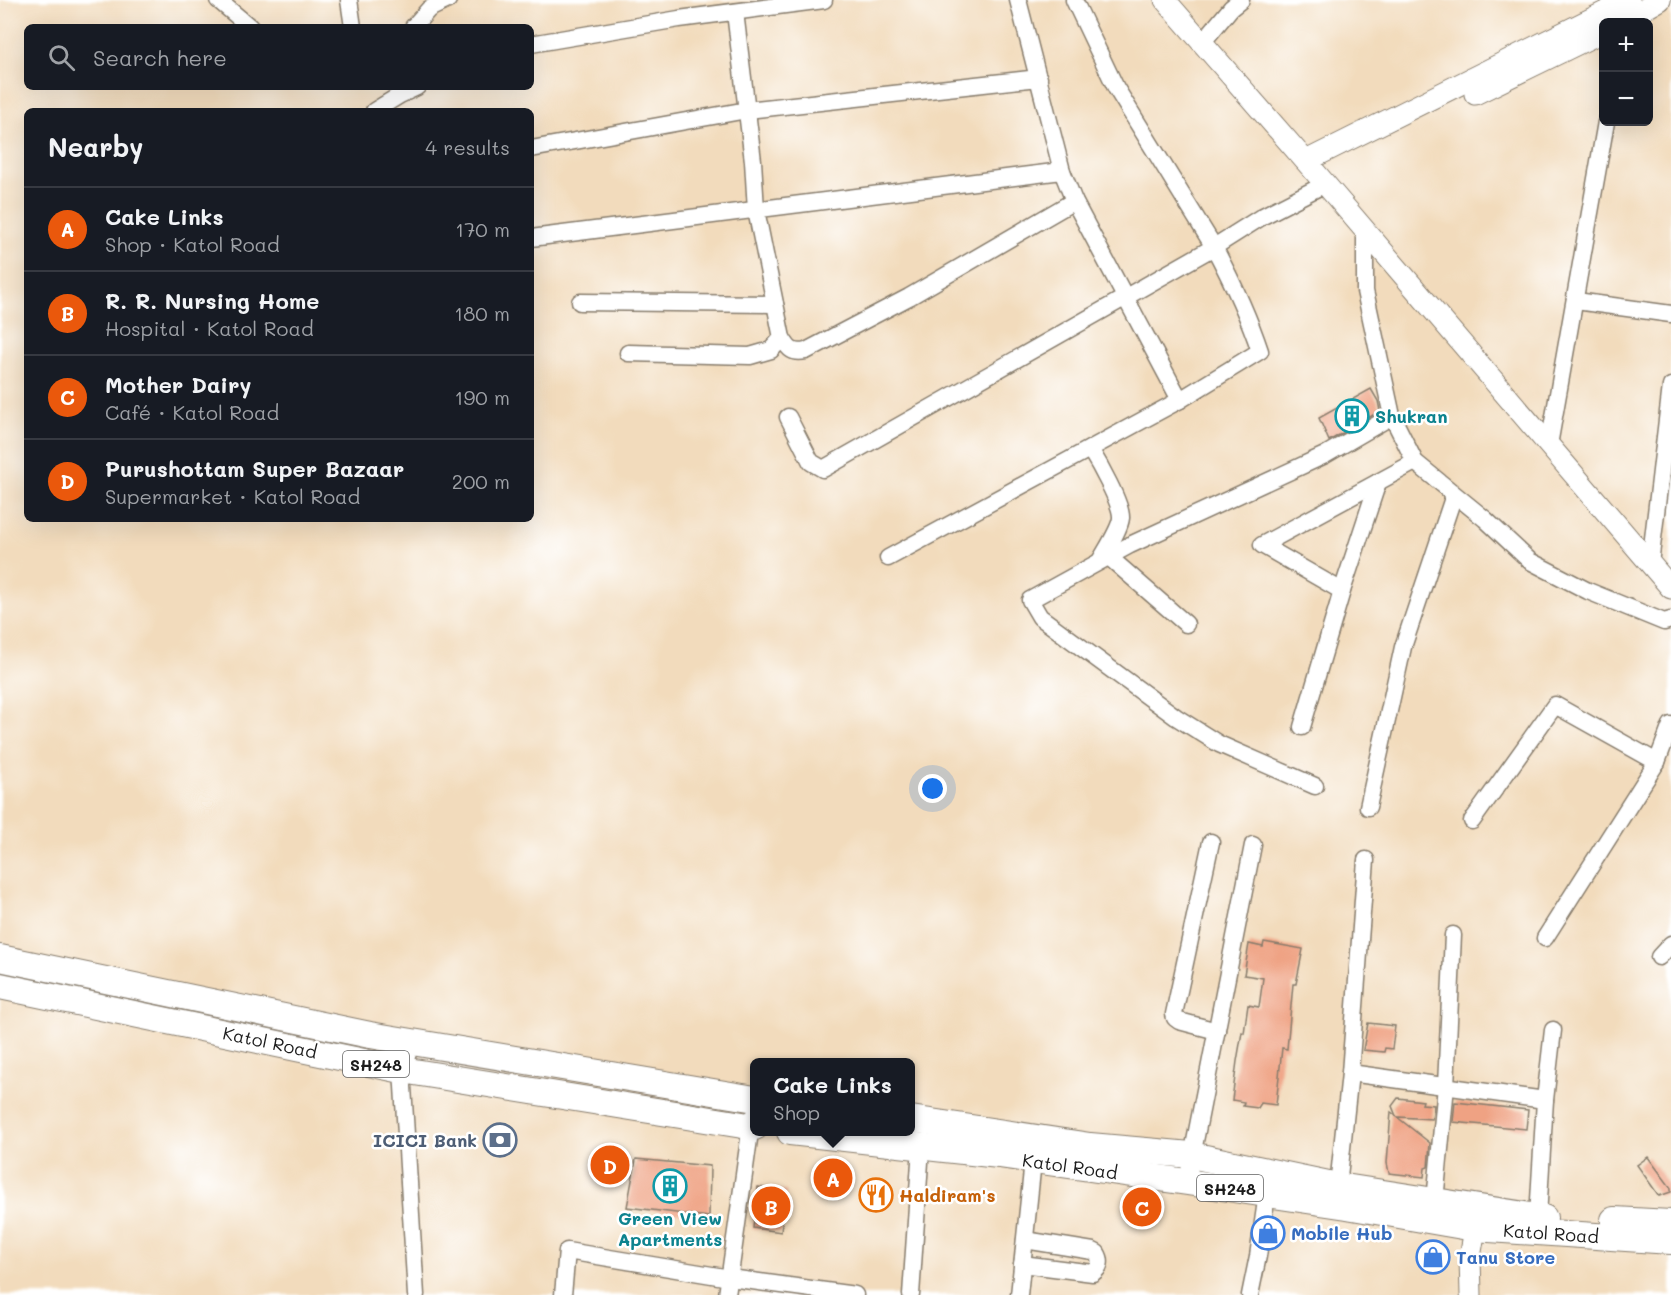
<!DOCTYPE html>
<html lang="en">
<head>
<meta charset="utf-8">
<style>
  :root { --surface:#171b24; --page:#20242c; --text:#f1f3f6; --muted:#9ea1a6; --line:#363941; --accent:#ea580c }
  body { margin:0; font-family:Mali,sans-serif; background:var(--page); color:var(--text) }
  .controls { position:absolute; right:18px; top:18px; display:grid; overflow:hidden; border-radius:9px; box-shadow:0 6px 24px #0002 }
  .controls button { width:54px; height:54px; display:grid; place-items:center; padding:0; border:0; border-bottom:2px solid var(--line); background:var(--surface); color:var(--text); font:30px sans-serif }
  .you { position:absolute; left:933px; top:789px; width:21px; height:21px; margin:-15px; border:4px solid #fff; border-radius:50%; background:#1a73e8; box-shadow:0 0 0 9px #1a73e833 }
  .badge { display:grid; place-items:center; width:39px; height:39px; border-radius:50%; background:var(--accent); color:#fff; font-size:20px; font-weight:700 }
  .pin { position:absolute; translate:-50% -50%; border:3px solid #fff; box-shadow:0 2px 6px #0006 }
  .popup { position:absolute; left:750px; top:1058px; width:165px; height:78px; box-sizing:border-box; display:grid; place-content:center; border-radius:9px; background:var(--surface); filter:drop-shadow(0 2px 4px #0005); font-size:20px; white-space:nowrap; color:var(--muted) }
  .popup b { font-size:22px; color:var(--text) }
  .popup::after { content:''; position:absolute; left:50%; top:100%; margin-left:-12px; border:12px solid transparent; border-top-color:var(--surface) }
  .list { margin:0; padding:0; list-style:none }
  h2 { display:flex; justify-content:space-between; align-items:center; height:78px; margin:0; padding:0 24px; font-size:26px }
  h2 small { font-size:20px; font-weight:400; color:var(--muted) }
  .list li { display:grid; grid-template-columns:39px 1fr auto; gap:18px; align-items:center; box-sizing:border-box; height:84px; padding:0 24px; border-top:2px solid var(--line) }
  .list b { display:block; font-size:22px; white-space:nowrap }
  .list p { margin:0; font-size:20px; white-space:nowrap; color:var(--muted) }
  .list em { font-size:20px; font-style:normal; color:var(--muted) }
  .icon { flex:none; width:33px; height:33px; fill:none; stroke:currentColor; stroke-width:2; stroke-linecap:round; stroke-linejoin:round }
  .map { position:relative; flex:none; width:1671px; height:1295px; overflow:hidden }
  .search { position:absolute; background:var(--surface); box-shadow:0 6px 24px #0002; left:24px; top:24px; width:510px; height:66px; display:flex; align-items:center; gap:15px; box-sizing:border-box; padding:0 21px; border-radius:9px; color:var(--muted); font-size:22px }
  .panel { position:absolute; background:var(--surface); box-shadow:0 6px 24px #0002; left:24px; top:108px; width:510px; height:414px; border-radius:9px }
  .map>svg:first-child { display:block }
</style>
</head>
<body>
<div class="map">
<svg width="1671" height="1295" viewBox="0 0 1671 1295">
  <rect width="100%" height="100%" fill="#fff"/>
  <filter id="ink" filterUnits="userSpaceOnUse"><feTurbulence type="fractalNoise" baseFrequency=".0167" numOctaves="2"/><feDisplacementMap in="SourceGraphic" scale="12" xChannelSelector="R" yChannelSelector="G"/><feConvolveMatrix kernelMatrix="1 2 1 2 8 2 1 2 1" color-interpolation-filters="sRGB"/></filter>
  <filter id="wash" filterUnits="userSpaceOnUse"><feTurbulence type="fractalNoise" baseFrequency=".008" numOctaves="4" result="noise"/><feDisplacementMap in="SourceGraphic" scale="24" xChannelSelector="R" yChannelSelector="G"/><feGaussianBlur stdDeviation="1.35" result="paint"/><feColorMatrix in="noise" values="0 0 0 0 0 0 0 0 0 0 0 0 0 0 0 0 0 1.4 0 .05"/><feComposite in="paint" operator="in"/></filter>
  <g filter="url(#wash)">
    <rect width="100%" height="100%" fill="#f2dbbc"/>
    <g id="blocks">
      <g fill="#efa283">
        <polygon points="1371,389 1378,401 1380,411 1329,441 1319,418"/>
        <polygon points="1264,942 1303,949 1296,984 1293,984 1287,1049 1282,1048 1276,1105 1261,1103 1258,1108 1243,1106 1244,1102 1232,1100 1237,1061 1242,1032 1244,1033 1248,1005 1259,1007 1263,978 1244,975 1249,944 1263,947"/>
        <polygon points="1368,1023 1395,1026 1392,1049 1385,1048 1384,1052 1363,1050"/>
        <polygon points="1398,1098 1423,1101 1422,1104 1434,1105 1432,1119 1397,1117 1430,1143 1428,1167 1425,1168 1424,1177 1389,1173 1387,1163 1391,1112 1396,1116 1392,1106"/>
        <polygon points="1455,1102 1528,1110 1526,1129 1453,1122"/>
        <polygon points="1648,1157 1671,1188 1671,1192 1659,1196 1637,1165"/>
        <polygon points="636,1159 710,1166 709,1217 627,1207"/>
        <polygon points="758,1187 786,1191 781,1232 753,1228"/>
      </g>
    </g>
  </g>
  <g filter="url(#ink)">
    <use href="#blocks" fill-opacity="0" stroke="#877c6c" stroke-width="1.5"/>
    <g fill="none" stroke-linecap="round" stroke-linejoin="round">
      <g stroke="#877c6c" stroke-width="19">
        <g id="minor">
          <polyline points="218,0 250,27"/>
          <polyline points="349,0 353,27"/>
          <polyline points="1074,0 1116,88 1214,247 1263,216 1325,184"/>
          <path d="M 735,12 L 753,161 L 756,210 L 782,338 C 789,349 792,354 806,351 L 909,297 L 1074,201 L 1062,171 L 1018,0"/>
          <polyline points="413,27 429,9 448,0"/>
          <polyline points="1202,43 1231,8 1241,0"/>
          <polyline points="531,44 679,19 824,0"/>
          <polyline points="374,111 400,95 417,87"/>
          <polyline points="531,149 747,110 1039,78"/>
          <polyline points="1074,201 1180,400"/>
          <polyline points="1365,230 1365,291 1392,416 1415,462 1485,519 1530,561 1588,591 1664,622 1671,620"/>
          <polyline points="531,238 1062,171"/>
          <polyline points="1576,301 1671,314"/>
          <polyline points="580,302 775,304"/>
          <polyline points="628,353 750,356 771,350 782,338"/>
          <path d="M 788,417 L 811,462 L 823,469 L 1214,247 C 1232,281 1248,315 1260,351 L 1180,400 L 888,558"/>
          <polyline points="1549,445 1606,122"/>
          <path d="M 1090,449 C 1098,462 1122,504 1121,518 C 1120,529 1106,550 1100,561"/>
          <polyline points="1109,557 1186,624"/>
          <polyline points="1650,564 1671,386"/>
          <polyline points="1342,591 1262,545 1415,462"/>
          <polyline points="1302,727 1342,591 1378,482"/>
          <polyline points="1315,786 1219,744 1176,717 1040,617 1030,600 1130,545 1325,455 1392,416"/>
          <polyline points="1368,807 1403,647 1454,495"/>
          <polyline points="1472,821 1555,705 1657,762 1671,725"/>
          <polyline points="1211,842 1174,1014 1175,1018 1179,1021 1217,1031"/>
          <polyline points="1545,938 1657,762"/>
          <polyline points="1659,957 1671,944"/>
          <polyline points="412,1042 402,1070 416,1295"/>
          <polyline points="1350,1073 1545,1100 1553,1030"/>
          <polyline points="1187,1182 1253,845"/>
          <polyline points="1338,1186 1350,1073 1366,860"/>
          <polyline points="1435,1201 1446,1086 1453,935"/>
          <polyline points="1538,1217 1545,1100"/>
          <path d="M 1022,1264 L 1093,1273 C 1100,1268 1102,1261 1097,1253 L 1093,1251 L 1025,1240"/>
          <polyline points="563,1295 567,1251 730,1278 855,1295"/>
          <polyline points="727,1295 752,1118"/>
          <polyline points="911,1295 921,1147"/>
          <polyline points="1019,1295 1033,1161"/>
          <polyline points="1250,1295 1258,1256 1267,1194"/>
        </g>
      </g>
      <g stroke="#877c6c" stroke-width="23">
        <g id="tertiary">
          <polyline points="1165,0 1315,172 1671,588"/>
          <polyline points="1622,22 1660,0"/>
          <polyline points="1475,94 1604,31"/>
          <polyline points="1306,161 1629,0"/>
          <polyline points="1471,1295 1470,1257 1478,1212"/>
        </g>
      </g>
      <g stroke="#877c6c" stroke-width="28">
        <g id="primary">
          <polyline points="0,958 370,1035 755,1099"/>
          <polyline points="0,986 402,1070 755,1127"/>
          <polyline points="911,1119 1090,1146 1191,1155 1338,1186 1544,1218"/>
          <polyline points="790,1132 999,1155 1187,1182 1347,1206 1474,1228 1671,1241"/>
          <polyline points="1614,1220 1671,1223"/>
        </g>
      </g>
      <use href="#minor" stroke="#fff" stroke-width="16"/>
      <use href="#tertiary" stroke="#fff" stroke-width="21"/>
      <use href="#primary" stroke="#fff" stroke-width="26"/>
    </g>
  </g>
  <defs>
    <g id="building-ring" transform="scale(1.725)"><circle r="9.5" fill="#fff" stroke="#0f9aa8" stroke-width="1.5"/><path d="M-4-6H4V6H1V3H-1V6H-4ZM-2.5-4.3h1.7v1.8h-1.7ZM.8-4.3h1.7v1.8H.8ZM-2.5-1h1.7V.8h-1.7ZM.8-1h1.7V.8H.8Z" fill="#0f9aa8"/></g>
    <g id="bank-ring" transform="scale(1.725)"><circle r="9.5" fill="#fff" stroke="#5c6f8a" stroke-width="1.5"/><path d="M-6-4H6V4H-6ZM0-2.3a2.3 2.3 0 1 0 0 4.6a2.3 2.3 0 1 0 0-4.6Z" fill="#5c6f8a"/></g>
    <g id="restaurant-ring" transform="scale(1.725)"><circle r="9.5" fill="#fff" stroke="#e8710a" stroke-width="1.5"/><path d="M-5-6h1v4h1v-4h1v4h1v-4h1v5L-1.5 .5V6h-2V.5L-5-1ZM5-6V6H3V1.5H1.5Q1.5-4 5-6Z" fill="#e8710a"/></g>
    <g id="shop-ring" transform="scale(1.725)"><circle r="9.5" fill="#fff" stroke="#3f7fe0" stroke-width="1.5"/><path d="M-5-2.5h2.3a2.7 3.5 0 0 1 5.4 0H5L5.5 6h-11ZM-1.5-2.5h3a1.5 2.3 0 0 0-3 0Z" fill="#3f7fe0"/></g>
  </defs>
  <g fill-rule="evenodd">
    <use href="#building-ring" x="1352" y="416"/>
    <use href="#bank-ring" x="500" y="1140"/>
    <use href="#building-ring" x="670" y="1186"/>
    <use href="#restaurant-ring" x="876" y="1195"/>
    <use href="#shop-ring" x="1268" y="1233"/>
    <use href="#shop-ring" x="1433" y="1257"/>
  </g>
  <g text-anchor="middle" dominant-baseline="central" stroke-width="5" stroke-linejoin="round" paint-order="stroke">
    <g fill="#fff" stroke="#606060" stroke-width="1.5">
      <rect x="343" y="1051" width="66" height="26" rx="4.5"/>
      <rect x="1197" y="1175" width="66" height="26" rx="4.5"/>
    </g>
    <g font-size="16" font-weight="bold" fill="#1c1c1c">
      <text x="376" y="1064">SH248</text>
      <text x="1230" y="1188">SH248</text>
    </g>
    <g font-size="18" font-weight="bold" fill="#0d838f" stroke="#fff" text-anchor="start">
      <text x="1375" y="416">Shukran</text>
      <text x="670" y="1218" text-anchor="middle">Green View<tspan x="670" dy="21">Apartments</tspan></text>
    </g>
    <g font-size="18" fill="#1c1c1c" stroke="#fff">
      <text transform="translate(270 1042) rotate(12)">Katol Road</text>
      <text transform="translate(1070 1166) rotate(8)">Katol Road</text>
      <text transform="translate(1551 1233) rotate(4)">Katol Road</text>
    </g>
    <g font-size="18" font-weight="bold" fill="#4e5e75" stroke="#fff" text-anchor="end">
      <text x="477" y="1140">ICICI Bank</text>
    </g>
    <g font-size="18" font-weight="bold" fill="#c56008" stroke="#fff" text-anchor="start">
      <text x="899" y="1195">Haldiram's</text>
    </g>
    <g font-size="18" font-weight="bold" fill="#366cbe" stroke="#fff" text-anchor="start">
      <text x="1291" y="1233">Mobile Hub</text>
      <text x="1456" y="1257">Tanu Store</text>
    </g>
  </g>
</svg>
<div class="controls">
<button>+</button>
<button>−</button>
</div>
<div class="you"></div>
<div class="pin badge" style="left:833px;top:1178px">A</div>
<div class="popup"><b>Cake Links</b>Shop</div>
<div class="pin badge" style="left:771px;top:1206px">B</div>
<div class="pin badge" style="left:1142px;top:1207px">C</div>
<div class="pin badge" style="left:610px;top:1165px">D</div>
<div class="search"><svg class="icon" aria-label="search" viewBox="0 0 24 24"><circle cx="10" cy="10" r="6"/><path d="M15 15l6 6"/></svg>Search here</div>
<section class="panel">
<h2>Nearby<small>4 results</small></h2>
<ul class="list">
<li><span class="badge">A</span><div><b>Cake Links</b><p>Shop · Katol Road</p></div><em>170 m</em></li>
<li><span class="badge">B</span><div><b>R. R. Nursing Home</b><p>Hospital · Katol Road</p></div><em>180 m</em></li>
<li><span class="badge">C</span><div><b>Mother Dairy</b><p>Café · Katol Road</p></div><em>190 m</em></li>
<li><span class="badge">D</span><div><b>Purushottam Super Bazaar</b><p>Supermarket · Katol Road</p></div><em>200 m</em></li>
</ul>
</section>
</div>
</body>
</html>
